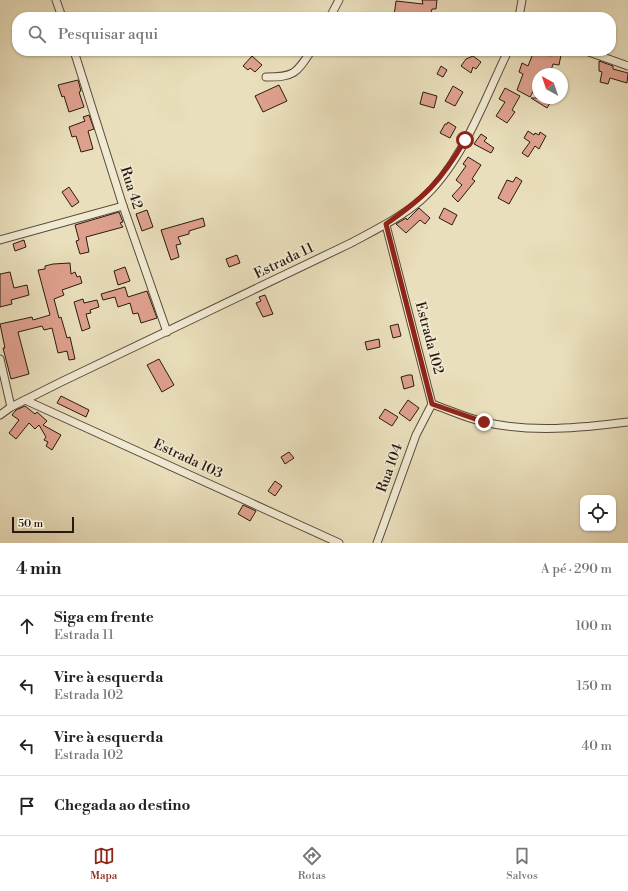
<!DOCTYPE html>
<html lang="pt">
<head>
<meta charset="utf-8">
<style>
  :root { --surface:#fff; --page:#f2f2f2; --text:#222; --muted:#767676; --line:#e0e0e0; --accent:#8f2418 }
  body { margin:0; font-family:"Libre Bodoni",serif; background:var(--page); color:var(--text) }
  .controls { position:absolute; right:12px; bottom:12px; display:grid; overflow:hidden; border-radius:8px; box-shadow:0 1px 3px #0004 }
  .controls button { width:36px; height:36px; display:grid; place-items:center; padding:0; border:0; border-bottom:1px solid var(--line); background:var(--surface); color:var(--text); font:20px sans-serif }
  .compass { position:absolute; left:532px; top:68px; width:36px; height:36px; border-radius:50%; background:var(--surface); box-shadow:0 1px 3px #0004; rotate:320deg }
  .scale { position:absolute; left:12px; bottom:10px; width:62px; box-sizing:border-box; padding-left:4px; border:2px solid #291a10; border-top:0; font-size:11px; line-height:14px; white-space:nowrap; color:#291a10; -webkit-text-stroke:3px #f1ead3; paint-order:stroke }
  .stop { position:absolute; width:12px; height:12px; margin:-9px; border:3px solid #8f2418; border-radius:50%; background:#fff }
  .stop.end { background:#8f2418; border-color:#fff; box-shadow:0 1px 4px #0008 }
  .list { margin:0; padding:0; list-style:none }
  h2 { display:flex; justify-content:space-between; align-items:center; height:52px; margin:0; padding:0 16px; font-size:17px }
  h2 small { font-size:13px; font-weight:400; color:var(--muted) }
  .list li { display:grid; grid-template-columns:26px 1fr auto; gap:12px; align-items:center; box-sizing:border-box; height:60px; padding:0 16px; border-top:1px solid var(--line) }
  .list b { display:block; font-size:15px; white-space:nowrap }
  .list p { margin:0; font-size:13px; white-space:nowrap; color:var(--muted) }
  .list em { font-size:13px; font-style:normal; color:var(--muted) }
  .icon { flex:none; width:22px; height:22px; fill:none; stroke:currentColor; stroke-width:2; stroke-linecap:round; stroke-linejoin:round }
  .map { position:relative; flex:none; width:628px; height:543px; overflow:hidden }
  .search { position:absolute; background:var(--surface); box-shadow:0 1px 3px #0004; left:12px; right:12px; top:12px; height:44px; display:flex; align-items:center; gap:10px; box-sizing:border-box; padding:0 14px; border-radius:16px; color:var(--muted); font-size:15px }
  .sheet { height:292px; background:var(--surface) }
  nav { display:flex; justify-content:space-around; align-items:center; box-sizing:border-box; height:56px; border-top:1px solid var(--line); background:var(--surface); font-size:11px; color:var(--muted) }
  nav a { display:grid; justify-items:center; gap:2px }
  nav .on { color:var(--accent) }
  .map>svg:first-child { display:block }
</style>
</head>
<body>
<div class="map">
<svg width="628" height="543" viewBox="0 0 628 543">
  <rect width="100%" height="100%" fill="#eadfbc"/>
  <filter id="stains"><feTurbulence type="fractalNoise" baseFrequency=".005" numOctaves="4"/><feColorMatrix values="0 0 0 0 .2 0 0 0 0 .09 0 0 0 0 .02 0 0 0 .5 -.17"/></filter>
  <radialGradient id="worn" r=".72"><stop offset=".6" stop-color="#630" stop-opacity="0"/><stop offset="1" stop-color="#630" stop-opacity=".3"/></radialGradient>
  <g fill="#dfa18e" stroke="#291a10">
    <polygon points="422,0 437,0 436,9 432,9 430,17 394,16 396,1 423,4"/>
    <polygon points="534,51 551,56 551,53 561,55 559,65 553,64 550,74 538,74 538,83 530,97 517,90 523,74 519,72 522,63 528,66"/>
    <polygon points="252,56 262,65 255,72 250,68 248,70 243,66"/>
    <polygon points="473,56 481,62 476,69 473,67 471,73 461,66 466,59"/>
    <polygon points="599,61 613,66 613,69 628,73 627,83 610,78 608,84 600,82 602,72 599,71"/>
    <polygon points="441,66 447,70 443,77 437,74"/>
    <polygon points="78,80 81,91 79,92 84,107 69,112 64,96 62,97 58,85"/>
    <polygon points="279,85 287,101 263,112 255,96"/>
    <polygon points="453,86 463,92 455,106 445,101"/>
    <polygon points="505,88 520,96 512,110 515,112 507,123 496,116 505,102 499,99"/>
    <polygon points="423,92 437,96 434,108 420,104"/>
    <polygon points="531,98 553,98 547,108"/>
    <polygon points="89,115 94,129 88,131 93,149 81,152 76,136 72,137 69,127 85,121 83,117"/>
    <polygon points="448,122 456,127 450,138 440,133 445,124 447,124"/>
    <polygon points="528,131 534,135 535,133 539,135 540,132 546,136 539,149 535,146 528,157 522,153 530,142 524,138"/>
    <polygon points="481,134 487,138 484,141 494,148 491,153 474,144"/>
    <polygon points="468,157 481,165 472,179 475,181 458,202 452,196 462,185 456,180 466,166 463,164"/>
    <polygon points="516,177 522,181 509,204 498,198 507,180 513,182"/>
    <polygon points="69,187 79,202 72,207 62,192"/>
    <polygon points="419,208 430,218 425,224 420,220 406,233 396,224 406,218 407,220"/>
    <polygon points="444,208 457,215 452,225 439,218"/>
    <polygon points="147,210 153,227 142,231 136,214"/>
    <polygon points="119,212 123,222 120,223 123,227 86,237 89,252 80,254 76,241 79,240 75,225"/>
    <polygon points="203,218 205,226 189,231 189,234 178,237 181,244 176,245 179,257 171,260 161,230"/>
    <polygon points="24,240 26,247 15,251 13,244"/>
    <polygon points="237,255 240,263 229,267 226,259"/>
    <polygon points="70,263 71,274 75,272 77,277 80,276 82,283 62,290 64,295 54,299 59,318 61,317 67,338 70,337 75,359 69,360 67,351 58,353 52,328 44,330 42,326 18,332 29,374 11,379 3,348 5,348 0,324 32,317 33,320 50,315 38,270 45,269 45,266 53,264"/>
    <polygon points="125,267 130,281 118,285 114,271"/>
    <polygon points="10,272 14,288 27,285 29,295 11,300 12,304 0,307 0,274"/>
    <polygon points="125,287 128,297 147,291 157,318 141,323 138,313 133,314 130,303 118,307 115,297 103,300 101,294"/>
    <polygon points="265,295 273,314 263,317 256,303 261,301 259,297"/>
    <polygon points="83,299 84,303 97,300 99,307 90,310 91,313 86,314 90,328 82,331 74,302"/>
    <polygon points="398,324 401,336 393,338 390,326"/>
    <polygon points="379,339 380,347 367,350 365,342"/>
    <polygon points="159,359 174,385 162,392 147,365"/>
    <polygon points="408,375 412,375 414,386 404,389 401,377"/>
    <polygon points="61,396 89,410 86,417 57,403"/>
    <polygon points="408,400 419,408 410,421 399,413"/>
    <polygon points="25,406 35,414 37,412 47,421 43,425 61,435 52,450 46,446 48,442 44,440 46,437 39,425 35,429 29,423 16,439 9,433 19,420 12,415 16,410"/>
    <polygon points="385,409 398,417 392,426 379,418"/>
    <polygon points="289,452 294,458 285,464 281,457"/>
    <polygon points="275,481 282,486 275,496 268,491"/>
    <polygon points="243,505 256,511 250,521 238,514"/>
  </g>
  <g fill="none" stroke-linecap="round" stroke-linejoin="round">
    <g stroke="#594b3b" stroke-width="9">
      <g id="street">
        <polyline points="56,0 62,17"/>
        <polyline points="330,17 339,0"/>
        <polyline points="519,17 522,0"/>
        <polyline points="74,51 123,206 167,332"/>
        <polyline points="586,51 628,66"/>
        <path d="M 266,77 C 294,77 296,74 311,51"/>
        <polyline points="386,225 432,404"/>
        <polyline points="0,240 123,206"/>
        <polyline points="0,359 11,407"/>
        <polyline points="25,400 339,543"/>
        <path d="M 432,404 C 449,410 466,418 484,422 C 531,433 581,428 628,422"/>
        <path d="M 0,415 L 11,407 L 61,382 L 351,243 C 375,230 400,218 421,200 C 463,163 484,100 508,51"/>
        <polyline points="377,543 416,435 432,404"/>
      </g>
    </g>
    <use href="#street" stroke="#f1ead3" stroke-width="7"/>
  </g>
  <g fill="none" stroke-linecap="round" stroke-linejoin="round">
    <path stroke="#8f2418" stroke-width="5" d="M 465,140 C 441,181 425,197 386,224 L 432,404 L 484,422"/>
  </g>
  <g text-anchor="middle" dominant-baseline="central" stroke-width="3.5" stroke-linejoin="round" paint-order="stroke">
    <g font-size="14" fill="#291a10" stroke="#f1ead3">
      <text transform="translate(131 188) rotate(72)">Rua 42</text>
      <text transform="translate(284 261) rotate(-26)">Estrada 11</text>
      <text transform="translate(429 338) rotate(75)">Estrada 102</text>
      <text transform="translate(188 459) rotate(25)">Estrada 103</text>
      <text transform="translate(390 468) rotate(-70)">Rua 104</text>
    </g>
  </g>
  <rect width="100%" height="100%" filter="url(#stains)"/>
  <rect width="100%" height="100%" fill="url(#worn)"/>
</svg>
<div class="controls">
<button><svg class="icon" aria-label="locate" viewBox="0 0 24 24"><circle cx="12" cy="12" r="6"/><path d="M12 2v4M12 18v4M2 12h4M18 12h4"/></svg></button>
</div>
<svg class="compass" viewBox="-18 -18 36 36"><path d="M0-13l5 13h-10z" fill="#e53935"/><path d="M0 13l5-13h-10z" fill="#767676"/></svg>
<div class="scale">50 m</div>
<div class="stop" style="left:465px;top:140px"></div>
<div class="stop end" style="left:484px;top:422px"></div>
<div class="search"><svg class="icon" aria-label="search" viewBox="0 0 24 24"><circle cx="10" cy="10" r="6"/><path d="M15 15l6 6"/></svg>Pesquisar aqui</div>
</div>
<section class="sheet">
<h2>4 min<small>A pé · 290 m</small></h2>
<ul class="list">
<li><svg class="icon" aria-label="ahead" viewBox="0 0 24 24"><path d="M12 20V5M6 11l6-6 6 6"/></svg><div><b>Siga em frente</b><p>Estrada 11</p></div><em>100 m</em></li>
<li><svg class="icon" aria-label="left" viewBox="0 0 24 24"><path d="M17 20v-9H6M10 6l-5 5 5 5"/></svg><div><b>Vire à esquerda</b><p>Estrada 102</p></div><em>150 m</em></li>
<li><svg class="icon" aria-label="left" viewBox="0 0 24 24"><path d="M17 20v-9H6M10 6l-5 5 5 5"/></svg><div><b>Vire à esquerda</b><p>Estrada 102</p></div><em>40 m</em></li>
<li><svg class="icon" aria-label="arrive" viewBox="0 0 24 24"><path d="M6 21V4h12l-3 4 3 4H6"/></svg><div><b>Chegada ao destino</b></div></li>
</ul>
</section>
<nav>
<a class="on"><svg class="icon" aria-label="map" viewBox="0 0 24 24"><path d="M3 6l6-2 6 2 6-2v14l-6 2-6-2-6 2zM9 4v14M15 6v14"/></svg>Mapa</a>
<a><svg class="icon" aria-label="directions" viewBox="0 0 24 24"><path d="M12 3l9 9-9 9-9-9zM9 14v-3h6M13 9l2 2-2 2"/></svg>Rotas</a>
<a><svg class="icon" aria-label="saved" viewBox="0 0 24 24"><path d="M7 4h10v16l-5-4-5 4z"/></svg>Salvos</a>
</nav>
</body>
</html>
